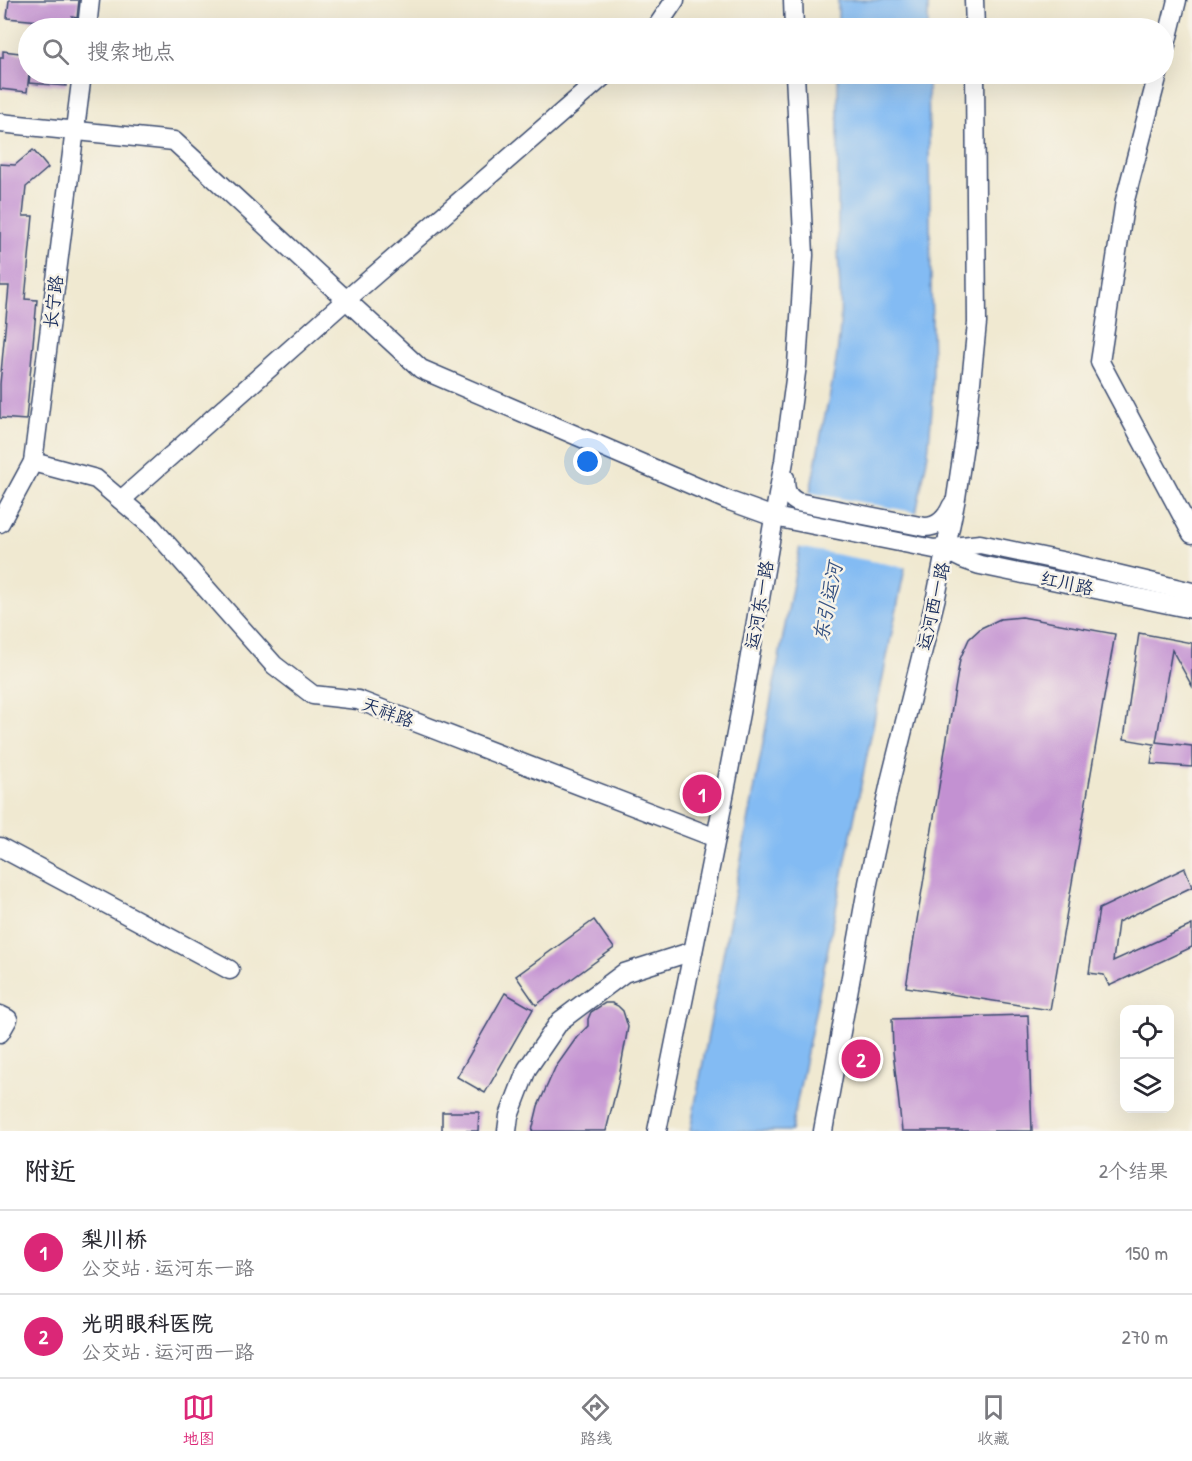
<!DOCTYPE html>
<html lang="zh">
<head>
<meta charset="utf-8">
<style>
  :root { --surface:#fff; --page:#f7f7f7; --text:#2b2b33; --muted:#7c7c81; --line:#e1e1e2; --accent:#db2777 }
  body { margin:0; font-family:"Patrick Hand","LXGW WenKai TC",sans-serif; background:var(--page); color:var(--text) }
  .controls { position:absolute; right:18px; bottom:18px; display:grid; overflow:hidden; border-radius:12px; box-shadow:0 6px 24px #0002 }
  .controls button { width:54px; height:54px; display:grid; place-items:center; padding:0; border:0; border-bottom:2px solid var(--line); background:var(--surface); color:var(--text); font:30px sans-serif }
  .you { position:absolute; left:588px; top:462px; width:21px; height:21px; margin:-15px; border:4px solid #fff; border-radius:50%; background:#1a73e8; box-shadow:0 0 0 9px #1a73e833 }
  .badge { display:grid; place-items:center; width:39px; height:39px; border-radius:50%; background:var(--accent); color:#fff; font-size:20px; font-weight:700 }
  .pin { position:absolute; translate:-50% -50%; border:3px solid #fff; box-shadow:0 2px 6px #0006 }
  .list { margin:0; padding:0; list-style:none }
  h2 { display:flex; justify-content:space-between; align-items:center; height:78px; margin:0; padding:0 24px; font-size:26px }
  h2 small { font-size:20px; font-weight:400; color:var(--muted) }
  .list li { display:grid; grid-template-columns:39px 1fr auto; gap:18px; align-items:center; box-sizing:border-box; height:84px; padding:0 24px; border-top:2px solid var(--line) }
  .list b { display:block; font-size:22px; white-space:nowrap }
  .list p { margin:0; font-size:20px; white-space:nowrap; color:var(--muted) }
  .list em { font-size:20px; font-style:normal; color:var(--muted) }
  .icon { flex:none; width:33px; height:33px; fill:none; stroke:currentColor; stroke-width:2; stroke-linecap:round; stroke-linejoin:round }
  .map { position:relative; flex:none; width:1192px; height:1131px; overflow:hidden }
  .search { position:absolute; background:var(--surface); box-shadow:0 6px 24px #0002; left:18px; right:18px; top:18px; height:66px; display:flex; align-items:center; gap:15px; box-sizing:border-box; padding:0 21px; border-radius:33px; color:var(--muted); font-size:22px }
  .sheet { height:246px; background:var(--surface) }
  nav { display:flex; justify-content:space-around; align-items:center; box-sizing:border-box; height:84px; border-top:2px solid var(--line); background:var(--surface); font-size:16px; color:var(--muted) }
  nav a { display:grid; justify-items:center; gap:3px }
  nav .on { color:var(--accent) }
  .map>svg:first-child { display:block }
</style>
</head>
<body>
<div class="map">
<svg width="1192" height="1131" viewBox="0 0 1192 1131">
  <rect width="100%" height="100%" fill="#f7f3e8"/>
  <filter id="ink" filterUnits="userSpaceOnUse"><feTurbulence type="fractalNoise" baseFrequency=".0167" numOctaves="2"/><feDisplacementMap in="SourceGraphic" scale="12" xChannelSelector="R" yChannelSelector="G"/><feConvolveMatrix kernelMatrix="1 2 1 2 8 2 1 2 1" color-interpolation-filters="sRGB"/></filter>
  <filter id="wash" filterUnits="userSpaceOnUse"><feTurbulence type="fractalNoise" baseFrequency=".008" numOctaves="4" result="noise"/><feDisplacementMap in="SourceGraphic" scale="24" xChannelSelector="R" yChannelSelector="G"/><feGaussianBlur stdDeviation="1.35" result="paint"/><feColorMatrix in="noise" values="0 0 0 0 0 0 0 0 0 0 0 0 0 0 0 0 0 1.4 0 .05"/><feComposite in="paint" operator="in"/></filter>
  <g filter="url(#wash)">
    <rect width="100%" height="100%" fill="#f0e9d1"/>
    <g fill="#83bbf3" stroke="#4f75a8" stroke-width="1.5">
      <rect x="838" y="0" width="90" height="28"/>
      <path d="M 838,74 L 928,74 L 931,287 L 933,364 L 932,409 L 928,454 L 791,1131 L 690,1131 L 823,424 C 831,392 838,359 840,325 C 842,298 838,270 838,243 C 838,186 838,130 838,74 Z"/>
    </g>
    <polygon fill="#f0e9d1" points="807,492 919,513 908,568 797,547"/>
    <g id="blocks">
      <g fill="#c391d2">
        <polygon points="9,0 79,0 77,18 72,17 72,24 7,18"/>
        <polygon points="3,51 28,54 29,74 27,92 0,89 0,58 3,58"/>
        <polygon points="30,74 67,74 66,86 29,83"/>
        <polygon points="33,150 48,168 26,187 23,216 33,216 25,299 37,300 26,420 0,418 0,384 9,286 0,286 0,164 15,165"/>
        <polygon points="1022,617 1115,634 1050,1010 906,987 960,659 969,639 981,628 1000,619"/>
        <polygon points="1139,633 1192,643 1192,686 1172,650 1156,742 1192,746 1192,767 1151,764 1154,744 1124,739"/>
        <polygon points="1185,868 1192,887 1118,922 1113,961 1192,925 1192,947 1109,986 1104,975 1089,973 1099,909"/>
        <polygon points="594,920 614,948 536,1005 516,976"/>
        <polygon points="505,993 533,1009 485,1093 457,1077"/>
        <polygon points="605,1003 612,1003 618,1006 623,1011 628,1027 618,1083 606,1131 532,1131 538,1106 555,1068 577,1037 588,1026 588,1019 591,1012"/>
        <polygon points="1028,1015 1032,1131 902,1131 893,1051 892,1019"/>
        <polygon points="442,1112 479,1112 478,1131 442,1131"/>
      </g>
    </g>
  </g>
  <g filter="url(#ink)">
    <use href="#blocks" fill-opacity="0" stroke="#3b4b6f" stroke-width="1.5"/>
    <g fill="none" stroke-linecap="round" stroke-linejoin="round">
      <g stroke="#3b4b6f" stroke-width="21">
        <g id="minor">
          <polyline points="793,0 794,28"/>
          <polyline points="974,0 975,28"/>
          <polyline points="87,28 90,0"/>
          <polyline points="656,28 675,0"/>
          <polyline points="1164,53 1177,0"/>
          <polyline points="1158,74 1125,200 1100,362 1192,534"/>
          <polyline points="0,123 174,141 421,369 727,500 774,517 934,549 980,544 1071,563 1192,592"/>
          <polyline points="33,462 96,479 150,525 274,665 313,695 358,700 716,838"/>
          <path d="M 785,478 C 785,489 786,496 797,502 L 925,527 C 939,527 947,517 952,505"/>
          <polyline points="121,500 346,300 606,74"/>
          <polyline points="0,523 33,462 82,74"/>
          <path d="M 946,548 C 957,558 967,561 980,565 L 1192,609"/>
          <polyline points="0,847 230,970"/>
          <polyline points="0,1015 8,1019 0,1033"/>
          <polyline points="507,1131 509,1116 527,1069 560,1021 624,973 693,951"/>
          <polyline points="657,1131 716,838 740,713 784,461 797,365 804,255 795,74"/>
          <polyline points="823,1131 868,883 891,778 936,597 956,498 966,431 977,323 975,74"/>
        </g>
      </g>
      <use href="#minor" stroke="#fff" stroke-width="18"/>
    </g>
  </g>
  <g text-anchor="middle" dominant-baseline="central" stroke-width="5" stroke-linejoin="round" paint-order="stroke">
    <g font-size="18" fill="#1b2f5e" stroke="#f7f3e8">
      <text transform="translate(53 302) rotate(-83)">长宁路</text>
      <text transform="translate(1067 583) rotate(12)">红川路</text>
      <text transform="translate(759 605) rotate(-80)">运河东一路</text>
      <text transform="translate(933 606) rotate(-77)">运河西一路</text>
      <text transform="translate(388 712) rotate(20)">天祥路</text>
    </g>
    <g font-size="20" font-style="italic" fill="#355283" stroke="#f7f3e8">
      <text transform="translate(827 602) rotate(-79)">东引运河</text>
    </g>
  </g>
</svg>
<div class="controls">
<button><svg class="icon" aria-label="locate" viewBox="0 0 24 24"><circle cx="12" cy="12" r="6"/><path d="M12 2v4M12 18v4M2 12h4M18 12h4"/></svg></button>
<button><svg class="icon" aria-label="layers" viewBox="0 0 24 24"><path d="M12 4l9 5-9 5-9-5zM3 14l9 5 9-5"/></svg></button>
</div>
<div class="you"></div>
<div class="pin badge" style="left:702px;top:794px">1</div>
<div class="pin badge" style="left:861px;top:1059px">2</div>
<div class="search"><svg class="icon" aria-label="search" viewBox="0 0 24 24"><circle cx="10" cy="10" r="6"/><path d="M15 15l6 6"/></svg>搜索地点</div>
</div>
<section class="sheet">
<h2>附近<small>2个结果</small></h2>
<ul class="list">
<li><span class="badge">1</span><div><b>梨川桥</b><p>公交站 · 运河东一路</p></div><em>150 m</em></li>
<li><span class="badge">2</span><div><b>光明眼科医院</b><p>公交站 · 运河西一路</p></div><em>270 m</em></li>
</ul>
</section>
<nav>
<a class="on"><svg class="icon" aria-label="map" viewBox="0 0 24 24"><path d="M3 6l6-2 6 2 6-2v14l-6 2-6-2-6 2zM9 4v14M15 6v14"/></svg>地图</a>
<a><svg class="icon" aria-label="directions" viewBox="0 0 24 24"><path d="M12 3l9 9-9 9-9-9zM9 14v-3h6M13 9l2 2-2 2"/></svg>路线</a>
<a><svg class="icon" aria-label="saved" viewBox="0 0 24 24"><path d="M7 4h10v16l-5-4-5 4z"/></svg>收藏</a>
</nav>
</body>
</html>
